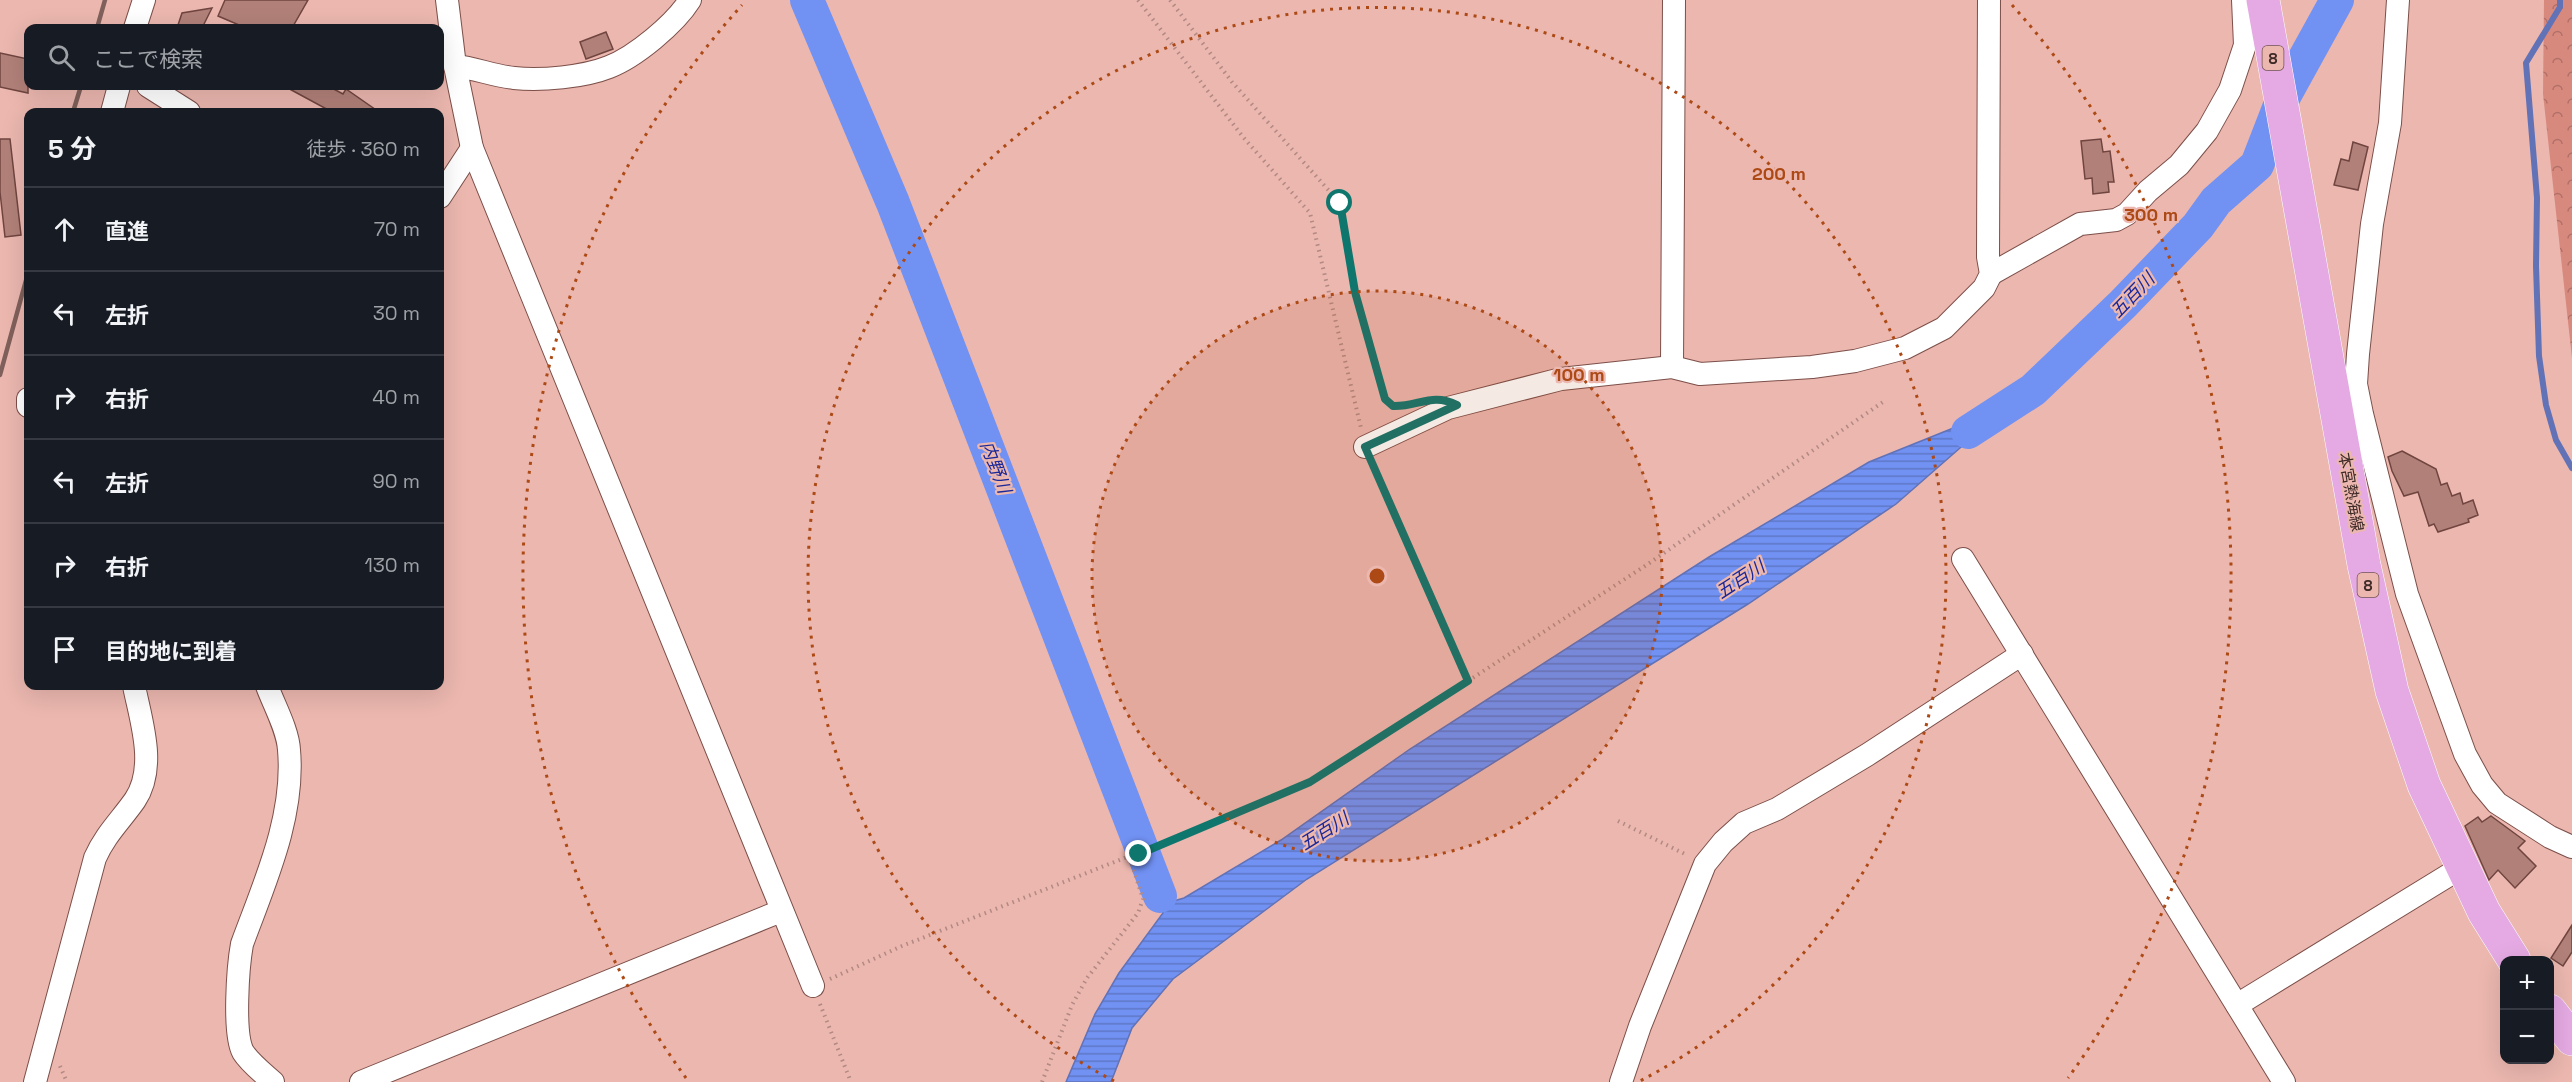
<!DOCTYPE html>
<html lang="ja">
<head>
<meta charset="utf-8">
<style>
  :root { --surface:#171b24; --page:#242831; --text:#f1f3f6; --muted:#9ea1a6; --line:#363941 }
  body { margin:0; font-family:"Space Grotesk","Noto Sans JP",sans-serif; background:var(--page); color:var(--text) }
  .controls { position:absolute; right:18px; bottom:18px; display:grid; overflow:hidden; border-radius:12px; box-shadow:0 6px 24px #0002 }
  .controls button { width:54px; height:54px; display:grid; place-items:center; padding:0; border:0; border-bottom:2px solid var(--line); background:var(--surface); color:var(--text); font:30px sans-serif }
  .stop { position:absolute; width:18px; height:18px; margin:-14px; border:4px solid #0f766e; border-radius:50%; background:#fff }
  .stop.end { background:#0f766e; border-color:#fff; box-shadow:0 2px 6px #0008 }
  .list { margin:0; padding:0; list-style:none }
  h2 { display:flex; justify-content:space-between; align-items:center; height:78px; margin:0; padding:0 24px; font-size:26px }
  h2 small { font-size:20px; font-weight:400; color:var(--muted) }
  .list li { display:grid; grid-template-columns:39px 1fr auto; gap:18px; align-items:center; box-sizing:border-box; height:84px; padding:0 24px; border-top:2px solid var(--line) }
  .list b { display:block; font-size:22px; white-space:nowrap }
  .list em { font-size:20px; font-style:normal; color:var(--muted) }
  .icon { flex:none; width:33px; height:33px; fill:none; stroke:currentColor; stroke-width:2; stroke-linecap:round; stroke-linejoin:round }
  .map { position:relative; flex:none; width:2572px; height:1082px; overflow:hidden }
  .search { position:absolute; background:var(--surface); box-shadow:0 6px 24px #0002; left:24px; top:24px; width:420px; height:66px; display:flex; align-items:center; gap:15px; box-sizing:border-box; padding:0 21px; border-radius:12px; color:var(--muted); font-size:22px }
  .panel { position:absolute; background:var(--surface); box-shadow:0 6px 24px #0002; left:24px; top:108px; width:420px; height:582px; border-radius:12px }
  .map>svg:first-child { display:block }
</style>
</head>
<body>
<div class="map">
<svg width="2572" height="1082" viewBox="0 0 2572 1082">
  <defs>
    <pattern id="forest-crowns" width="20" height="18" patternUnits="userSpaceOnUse" patternTransform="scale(1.5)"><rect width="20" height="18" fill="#d8897e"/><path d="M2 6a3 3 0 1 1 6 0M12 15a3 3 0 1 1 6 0" fill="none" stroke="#b17067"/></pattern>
    <pattern id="water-rules" width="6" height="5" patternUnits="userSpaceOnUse" patternTransform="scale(1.5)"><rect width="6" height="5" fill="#7191f3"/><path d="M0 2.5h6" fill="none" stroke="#5e77c5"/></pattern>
  </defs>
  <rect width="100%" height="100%" fill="#ebb7af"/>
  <polygon fill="url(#forest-crowns)" points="2544,0 2572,0 2572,358 2543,94"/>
  <polygon fill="url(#water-rules)" stroke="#6272b6" stroke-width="1.5" points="2008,406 1896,504 1748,604 1307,879 1173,979 1132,1028 1111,1082 1066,1082 1095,1014 1119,973 1163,913 1141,854 1147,853 1170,902 1184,898 1281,840 1410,749 1709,557 1869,462"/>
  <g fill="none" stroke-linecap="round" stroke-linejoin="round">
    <polyline stroke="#6272b6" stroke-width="6" points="2560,0 2560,7 2526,63 2537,198 2536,266 2539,356 2546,405 2556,440 2572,468"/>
    <g stroke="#7191f3" stroke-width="34">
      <polyline points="807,0 893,203 1160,896"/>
      <polyline points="1968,432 2033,390 2123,304 2198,226 2216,201 2257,165 2283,98 2337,0"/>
    </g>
  </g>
  <g fill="#b18179" stroke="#70453f" stroke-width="1.5">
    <polygon points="225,0 308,0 292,28 246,28 218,16"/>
    <polygon points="212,8 202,28 177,28 182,13"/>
    <polygon points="606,32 613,49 586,59 580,42"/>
    <polygon points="0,53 28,59 28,93 0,87"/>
    <polygon points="284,86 328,86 343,94 346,89 379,112 332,112"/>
    <polygon points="0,139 10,139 21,235 5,237 0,192"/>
    <polygon points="2101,139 2103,152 2110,151 2114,182 2108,182 2109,192 2093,194 2092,178 2085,179 2081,141"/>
    <polygon points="2353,142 2368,147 2358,190 2334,185 2341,159 2349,161"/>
    <polygon points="2402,451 2436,469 2441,485 2447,483 2452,496 2460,493 2463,504 2473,500 2478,515 2468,519 2469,522 2438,532 2434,524 2429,526 2418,492 2404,496 2392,471 2388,457"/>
    <polygon points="2491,816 2525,841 2518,848 2536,866 2515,888 2498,870 2489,880 2465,826 2478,817 2482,822"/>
    <polygon points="2572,925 2572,952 2563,966 2551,958"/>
  </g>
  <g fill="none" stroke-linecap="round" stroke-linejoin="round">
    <g stroke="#7c4f49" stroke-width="24">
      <g id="street">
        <polyline points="447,0 455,66 472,148 813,986"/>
        <polyline points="2398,0 2390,123 2372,224 2358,354 2356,384 2362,414 2407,594 2465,754 2482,785 2497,803 2550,837 2572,847"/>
        <polyline points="135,28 144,0"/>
        <path d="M 455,66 C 475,68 494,76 514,78 C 541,81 584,77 609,67 C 635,57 675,24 690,0"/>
        <polyline points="148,86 189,112"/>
        <polyline points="112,112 119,86"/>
        <polyline points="440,197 472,148"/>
        <polyline points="1991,274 2080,224 2116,220 2127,214 2148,191 2179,165 2207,131 2230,90 2245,45 2243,0"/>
        <polyline points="1672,367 1674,0"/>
        <polyline points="28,399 28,406"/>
        <polyline points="1365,447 1448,408 1561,379 1672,367 1700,374 1812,367 1855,361 1905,348 1944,328 1984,288 1991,274 1988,257 1989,0"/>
        <polyline points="1963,559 2284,1082"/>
        <path d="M 267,686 C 274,705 288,730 289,750 C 295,817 264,884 242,944 C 238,966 233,1033 243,1052 C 250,1063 263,1073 273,1082"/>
        <polyline points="2237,1005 2462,867"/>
        <path d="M 35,1082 L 95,858 C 105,835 121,820 135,800 C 157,767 141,721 134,686"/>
        <polyline points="361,1082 781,911"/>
        <polyline points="1621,1082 1640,1026 1705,864 1723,842 1744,823 1777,809 1867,755 2022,654"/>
      </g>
    </g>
    <g stroke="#fff" stroke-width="34">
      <g id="primary">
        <polyline points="2263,0 2364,565 2392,691 2424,785 2484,912 2514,960"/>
        <polyline points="2550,1011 2572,1039"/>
      </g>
    </g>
    <g stroke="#b38983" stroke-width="4" stroke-dasharray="1.5 4.5" stroke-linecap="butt">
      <polyline points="1138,0 1243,137 1310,213 1361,428"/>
      <polyline points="1170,0 1232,82 1340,203 1355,292 1380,388 1385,399 1393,406 1402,407"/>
      <polyline points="1468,681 1648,564 1883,402"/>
      <polyline points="1618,821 1687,855"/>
      <polyline points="830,979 902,946 1276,798 1310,782 1468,681 1372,463"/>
      <polyline points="820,1004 851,1082"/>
      <polyline points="60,1066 67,1082"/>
      <polyline points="1042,1082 1072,1005 1087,978 1138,913 1143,899 1130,858"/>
    </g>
    <use href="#street" stroke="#fff" stroke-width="22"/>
    <use href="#primary" stroke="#e5aae3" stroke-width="33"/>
    <g stroke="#80605b" stroke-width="4.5">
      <polyline points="97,28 105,0"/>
      <polyline points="73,112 81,86"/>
      <polyline points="0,375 28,273"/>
    </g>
  </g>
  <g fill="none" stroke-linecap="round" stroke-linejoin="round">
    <path stroke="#0f766e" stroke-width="8" d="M 1139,854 L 1310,782 L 1468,681 L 1365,447 L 1457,405 C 1432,392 1418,407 1393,406 L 1385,399 L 1355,292 L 1340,203"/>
  </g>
  <circle cx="1377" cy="576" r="285" fill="#ac4915" fill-opacity=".12"/>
  <g fill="none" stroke="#ac4915" stroke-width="3" stroke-dasharray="3 6">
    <circle cx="1377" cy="576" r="285"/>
    <path d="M1114 1081A569 569 0 1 1 1640 1081"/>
    <path d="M686 1078A854 854 0 0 1 742 5M2012 5A854 854 0 0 1 2068 1078"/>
  </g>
  <g text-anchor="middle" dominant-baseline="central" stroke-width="4.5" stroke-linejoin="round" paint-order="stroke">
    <g fill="#ebb7af" stroke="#725450" stroke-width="1.5">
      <rect x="2262.5" y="46" width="21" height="24" rx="4.5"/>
      <rect x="2357.5" y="573" width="21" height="24" rx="4.5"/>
    </g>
    <g font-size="15" font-weight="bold" fill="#3e2a27">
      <text x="2273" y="58">8</text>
      <text x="2368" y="585">8</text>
    </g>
    <g font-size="16" fill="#3e2a27" stroke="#ebb7af">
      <text transform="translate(2351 492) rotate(80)">本宮熱海線</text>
    </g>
    <g font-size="18" font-style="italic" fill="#1a2898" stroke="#ebb7af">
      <text transform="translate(2132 295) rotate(-46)">五百川</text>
      <text transform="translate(996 467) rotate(69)">内野川</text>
      <text transform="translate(1740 579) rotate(-33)">五百川</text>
      <text transform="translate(1324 831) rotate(-32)">五百川</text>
    </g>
  </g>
  <circle cx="1377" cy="576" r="9" fill="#ac4915" stroke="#ebb7af" stroke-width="3"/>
  <g font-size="18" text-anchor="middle" font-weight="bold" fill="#ac4915" stroke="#ebb7af" stroke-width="4.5" stroke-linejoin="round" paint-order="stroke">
    <text x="1779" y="180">200 m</text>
    <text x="2151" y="221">300 m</text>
    <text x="1579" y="381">100 m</text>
  </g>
</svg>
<div class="controls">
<button>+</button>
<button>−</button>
</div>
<div class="stop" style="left:1340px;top:203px"></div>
<div class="stop end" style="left:1139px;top:854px"></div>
<div class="search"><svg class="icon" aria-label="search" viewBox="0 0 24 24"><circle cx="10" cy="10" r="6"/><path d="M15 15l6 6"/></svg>ここで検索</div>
<section class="panel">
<h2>5 分<small>徒歩 · 360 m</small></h2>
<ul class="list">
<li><svg class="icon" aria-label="ahead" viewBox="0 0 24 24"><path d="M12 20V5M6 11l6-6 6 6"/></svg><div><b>直進</b></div><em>70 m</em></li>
<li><svg class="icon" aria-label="left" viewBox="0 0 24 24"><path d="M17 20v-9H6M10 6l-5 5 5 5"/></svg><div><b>左折</b></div><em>30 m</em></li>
<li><svg class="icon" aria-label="right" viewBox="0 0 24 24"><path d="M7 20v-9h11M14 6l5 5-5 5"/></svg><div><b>右折</b></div><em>40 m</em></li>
<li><svg class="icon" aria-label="left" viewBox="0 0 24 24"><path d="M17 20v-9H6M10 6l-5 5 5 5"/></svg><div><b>左折</b></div><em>90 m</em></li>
<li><svg class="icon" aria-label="right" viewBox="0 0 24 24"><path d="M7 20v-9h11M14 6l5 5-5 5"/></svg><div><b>右折</b></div><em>130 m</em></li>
<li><svg class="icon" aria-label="arrive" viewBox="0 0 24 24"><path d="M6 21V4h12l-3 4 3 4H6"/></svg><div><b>目的地に到着</b></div></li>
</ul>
</section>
</div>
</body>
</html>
